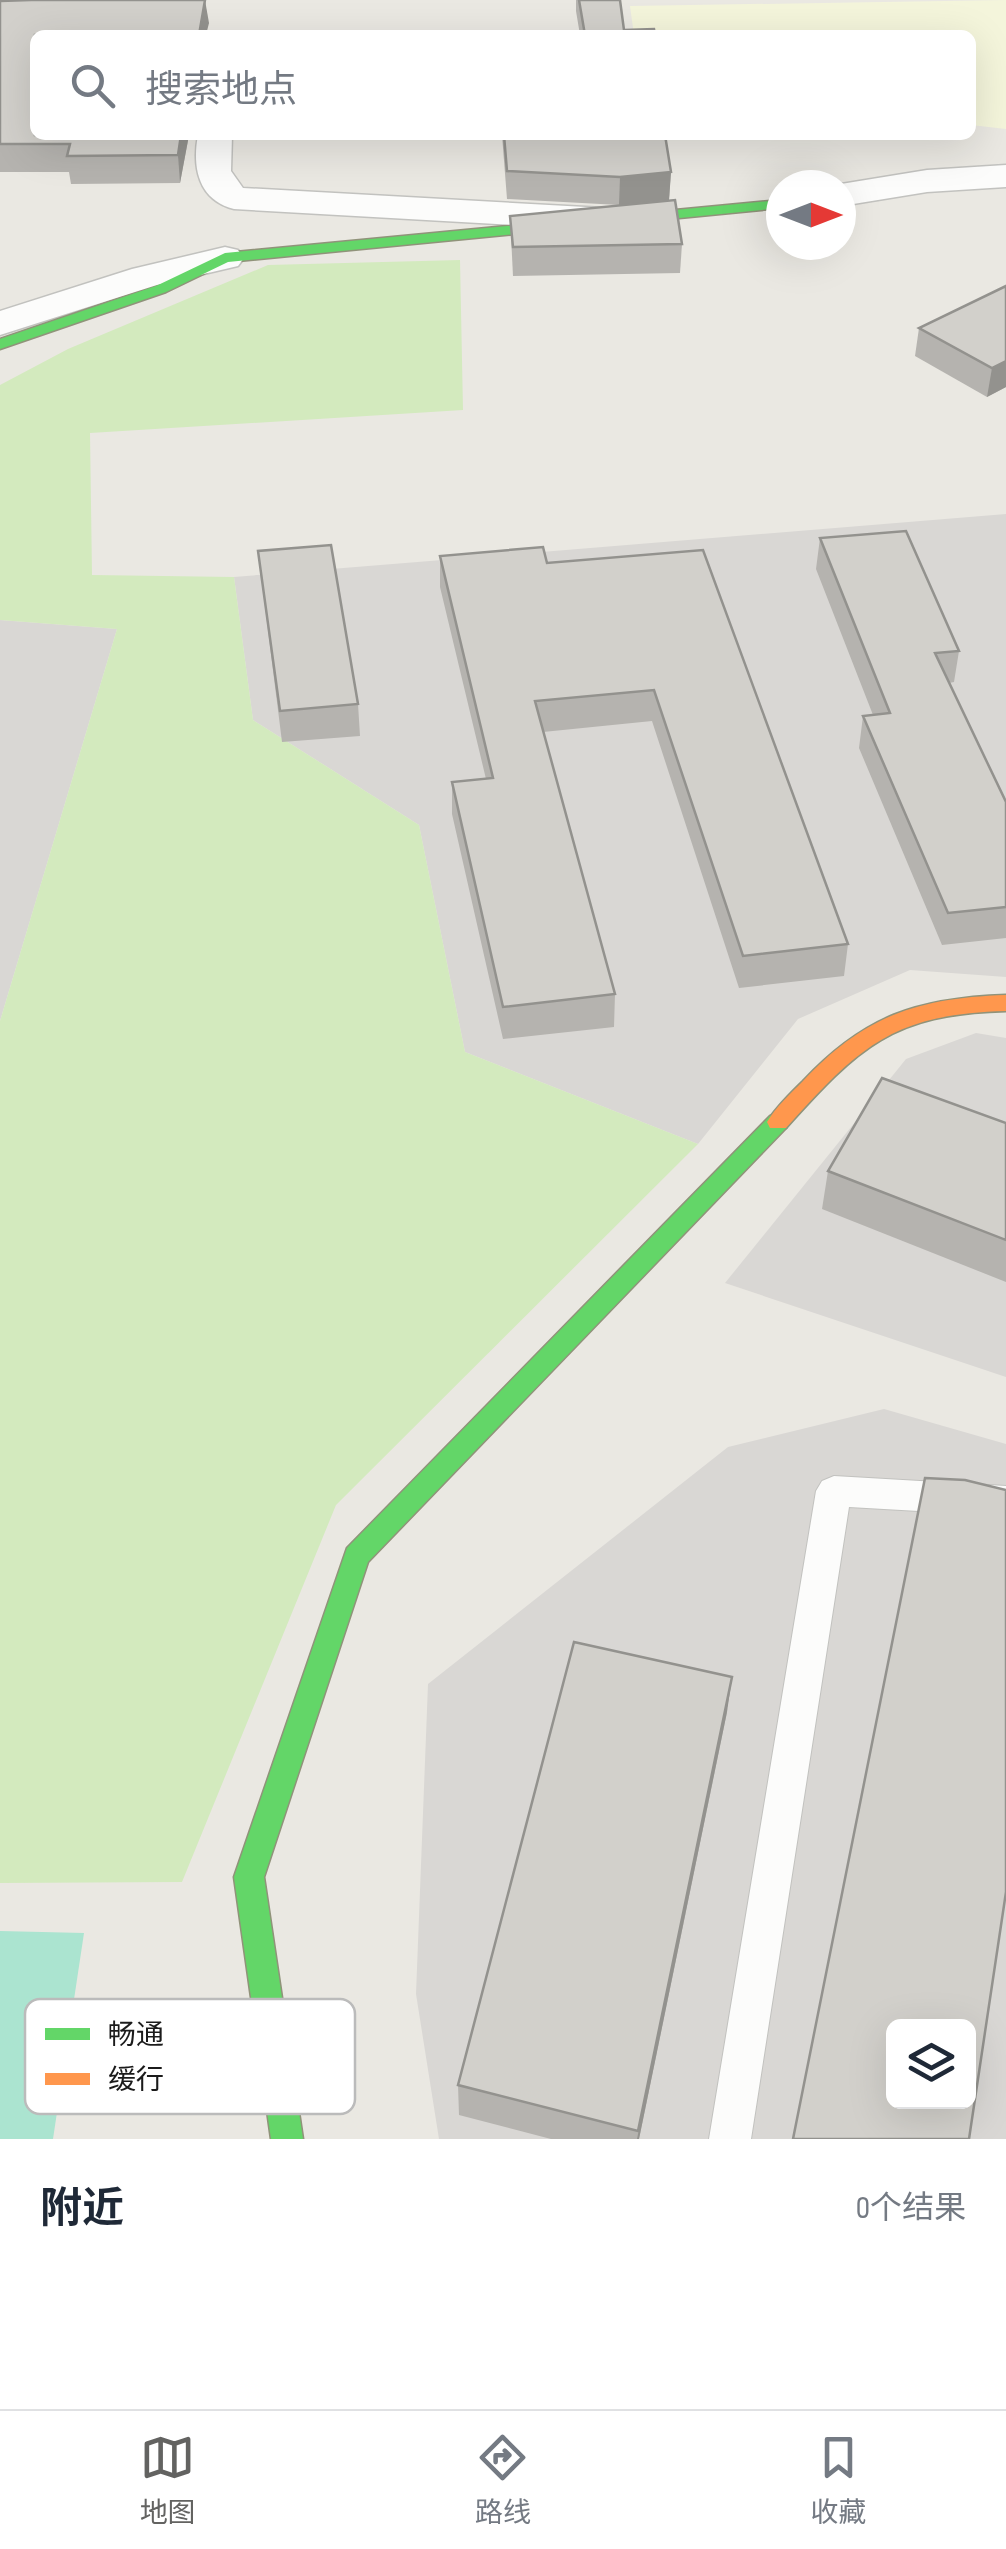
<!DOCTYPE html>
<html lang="zh">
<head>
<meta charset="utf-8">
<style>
  :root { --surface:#fff; --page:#f6f6f7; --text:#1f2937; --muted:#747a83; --line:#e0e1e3; --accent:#636361 }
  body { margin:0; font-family:"Sofia Sans Condensed","Noto Sans SC",sans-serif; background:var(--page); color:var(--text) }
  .controls { position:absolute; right:30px; bottom:30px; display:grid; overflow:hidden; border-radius:15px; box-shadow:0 10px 40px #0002 }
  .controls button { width:90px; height:90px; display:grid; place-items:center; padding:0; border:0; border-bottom:2px solid var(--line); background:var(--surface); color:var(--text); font:50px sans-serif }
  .compass { position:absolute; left:766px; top:170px; width:90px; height:90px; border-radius:50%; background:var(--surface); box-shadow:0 10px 40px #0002; rotate:90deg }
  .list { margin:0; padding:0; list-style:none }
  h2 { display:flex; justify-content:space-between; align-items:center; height:130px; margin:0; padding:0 40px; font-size:42px }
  h2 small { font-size:32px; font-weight:400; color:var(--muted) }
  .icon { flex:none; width:55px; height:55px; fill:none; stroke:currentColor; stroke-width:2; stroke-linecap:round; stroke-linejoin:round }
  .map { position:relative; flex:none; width:1006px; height:2139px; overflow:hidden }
  .search { position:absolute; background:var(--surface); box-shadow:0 10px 40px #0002; left:30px; right:30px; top:30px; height:110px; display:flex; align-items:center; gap:25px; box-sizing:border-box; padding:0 35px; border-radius:15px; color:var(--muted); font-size:38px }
  .sheet { height:270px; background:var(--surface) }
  nav { display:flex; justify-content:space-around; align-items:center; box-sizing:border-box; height:140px; border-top:2px solid var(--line); background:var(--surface); font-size:28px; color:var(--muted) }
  nav a { display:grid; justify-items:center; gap:5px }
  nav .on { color:var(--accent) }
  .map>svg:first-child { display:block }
</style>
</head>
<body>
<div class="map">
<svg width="1006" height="2139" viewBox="0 0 1006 2139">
  <rect width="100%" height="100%" fill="#eae8e2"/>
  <g fill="#d9d7d4" fill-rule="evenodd">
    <polygon points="1006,514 1006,977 910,970 798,1019 698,1144 465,1052 419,825 253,720 234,577"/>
    <polygon points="0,620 117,629 0,1021"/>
    <polygon points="976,1033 1006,1038 1006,1377 725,1283 906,1059"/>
    <path d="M 884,1409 L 1006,1444 L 1006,2139 L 439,2139 L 416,1994 L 428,1684 L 728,1447 ZM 894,2026 L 968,2026 L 968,2102 L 894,2102 Z"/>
  </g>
  <polygon fill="#f4f5db" points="1006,0 1006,129 971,125 971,35 634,35 630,6"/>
  <polygon fill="#d3eabe" points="460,260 463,410 90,433 92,575 234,577 253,720 419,825 465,1052 698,1144 336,1505 182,1882 0,1883 0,1021 117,629 0,620 0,385 68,349 268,265"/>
  <polygon fill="#abe4d0" points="0,1931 84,1933 53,2139 0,2139"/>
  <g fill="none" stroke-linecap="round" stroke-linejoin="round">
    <g stroke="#c2c2bf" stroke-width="2">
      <polygon id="lane" points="834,1476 1006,1486 1006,1516 849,1507 751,2139 709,2139 816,1491 822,1481"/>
    </g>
    <g stroke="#c2c2bf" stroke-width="3">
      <g id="street">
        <path d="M 198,135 L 232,135 L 231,171 L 243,188 L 604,208 L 617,211 L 622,219 L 617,227 L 604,230 L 234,209 C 198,200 192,167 198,135 Z"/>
        <polygon points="1006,165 1006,187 927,192 841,206 841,184 927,170"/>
        <polygon points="225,247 238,250 244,258 238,266 157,285 0,335 0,311 132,269"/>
      </g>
    </g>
    <g stroke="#90937a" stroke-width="3">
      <g id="fast">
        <polygon points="781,200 781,208 228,262 166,292 0,349 0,339 156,286 225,253"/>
        <polygon points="778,1114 786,1116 789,1122 786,1128 368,1562 264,1877 303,2139 271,2139 234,1877 347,1548 770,1116"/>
      </g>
    </g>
    <g stroke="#90937a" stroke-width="3">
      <path id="slow" d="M 1006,995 L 1006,1011 C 892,1014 859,1047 786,1128 L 770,1128 L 767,1122 C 776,1107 790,1094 803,1081 C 864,1016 917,998 1006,995 Z"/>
    </g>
    <use href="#lane" fill="#fcfcfb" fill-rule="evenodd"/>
    <use href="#street" fill="#fcfcfb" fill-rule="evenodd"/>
    <use href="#fast" fill="#63d668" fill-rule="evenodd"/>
    <use href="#slow" fill="#ff974d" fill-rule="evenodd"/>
  </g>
  <g fill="#b5b3af">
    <polygon points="576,0 620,0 624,30 655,35 580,35 576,11"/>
    <polygon points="0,1 209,23 35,135 189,135 180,183 71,184 69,172 0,172"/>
    <polygon points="502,135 670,135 670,137 666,137 671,172 669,200 619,205 507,199"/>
    <polygon points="510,216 682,244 680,273 513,276"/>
    <polygon points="1006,286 1006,387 987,397 915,356 919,328"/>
    <polygon points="820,538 959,651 954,682 949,683 1006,802 1006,938 942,945 859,748 863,716 873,715 816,569"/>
    <polygon points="703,550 848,944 844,976 739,988 652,721 543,732 615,994 614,1027 503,1039 452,814 452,782 486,779 440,587 440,556 547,563"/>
    <polygon points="258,551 358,704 360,736 282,742"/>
    <polygon points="1006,1123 1006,1282 822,1209 828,1171"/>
    <polygon points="727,1712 639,2139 551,2139 459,2115 458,2085"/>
  </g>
  <g fill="#93928e">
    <polygon points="205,0 209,23 206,35 199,35"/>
    <polygon points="181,135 189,135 180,183 178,155"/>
    <polygon points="671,172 669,200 619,205 620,177"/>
    <polygon points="1006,361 1006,387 987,397 992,368"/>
    <polygon points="732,1677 727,1712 639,2139 637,2139"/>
  </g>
  <g fill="#d2d0cb" stroke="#93928e" stroke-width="2.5" fill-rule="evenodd">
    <polygon points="31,0 205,0 199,35 35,35 35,135 181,135 178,155 67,156 70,144 0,144 0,1"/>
    <polygon points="579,0 620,0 624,30 654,29 655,35 585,35"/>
    <polygon points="504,135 665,135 671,172 620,177 507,171"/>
    <polygon points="675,200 682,244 513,247 510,216"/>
    <polygon points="1006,286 1006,361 992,368 919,328"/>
    <polygon points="906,531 959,651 935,653 1006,802 1006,907 948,913 863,716 890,713 820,538"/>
    <polygon points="331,545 358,704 280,711 258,551"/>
    <polygon points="543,547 547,563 703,550 848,944 743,956 654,690 535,701 615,994 503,1007 452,782 493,778 440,556"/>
    <polygon points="882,1078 1006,1123 1006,1240 828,1171"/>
    <path d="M 925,1478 L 965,1480 L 1006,1490 L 1006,1892 L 969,2139 L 793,2139 ZM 894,2026 L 968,2026 L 968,2102 L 894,2102 Z"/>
    <polygon points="574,1642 732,1677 638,2131 458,2085"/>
  </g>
  <rect x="25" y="1999" width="330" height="115" rx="15" fill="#fff" stroke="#bbb" stroke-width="2.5"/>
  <rect x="45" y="2028" width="45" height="12" fill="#63d668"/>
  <rect x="45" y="2073" width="45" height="12" fill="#ff974d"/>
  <g font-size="28" fill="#1b1b1b">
    <text x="108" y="2044">畅通</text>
    <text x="108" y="2089">缓行</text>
  </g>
</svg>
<div class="controls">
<button><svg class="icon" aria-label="layers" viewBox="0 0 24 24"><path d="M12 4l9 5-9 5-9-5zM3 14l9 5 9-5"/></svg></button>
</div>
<svg class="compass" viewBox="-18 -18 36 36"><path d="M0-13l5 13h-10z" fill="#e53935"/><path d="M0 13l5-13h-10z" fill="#747a83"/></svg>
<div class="search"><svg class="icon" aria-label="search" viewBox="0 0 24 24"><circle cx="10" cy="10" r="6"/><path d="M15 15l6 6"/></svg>搜索地点</div>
</div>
<section class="sheet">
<h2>附近<small>0个结果</small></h2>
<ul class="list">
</ul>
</section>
<nav>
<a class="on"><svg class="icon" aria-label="map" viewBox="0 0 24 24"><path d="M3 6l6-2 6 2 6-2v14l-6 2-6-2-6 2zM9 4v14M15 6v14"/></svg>地图</a>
<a><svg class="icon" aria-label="directions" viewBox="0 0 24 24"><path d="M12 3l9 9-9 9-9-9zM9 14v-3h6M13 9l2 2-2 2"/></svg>路线</a>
<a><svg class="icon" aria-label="saved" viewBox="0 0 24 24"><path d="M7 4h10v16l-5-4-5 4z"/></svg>收藏</a>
</nav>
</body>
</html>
